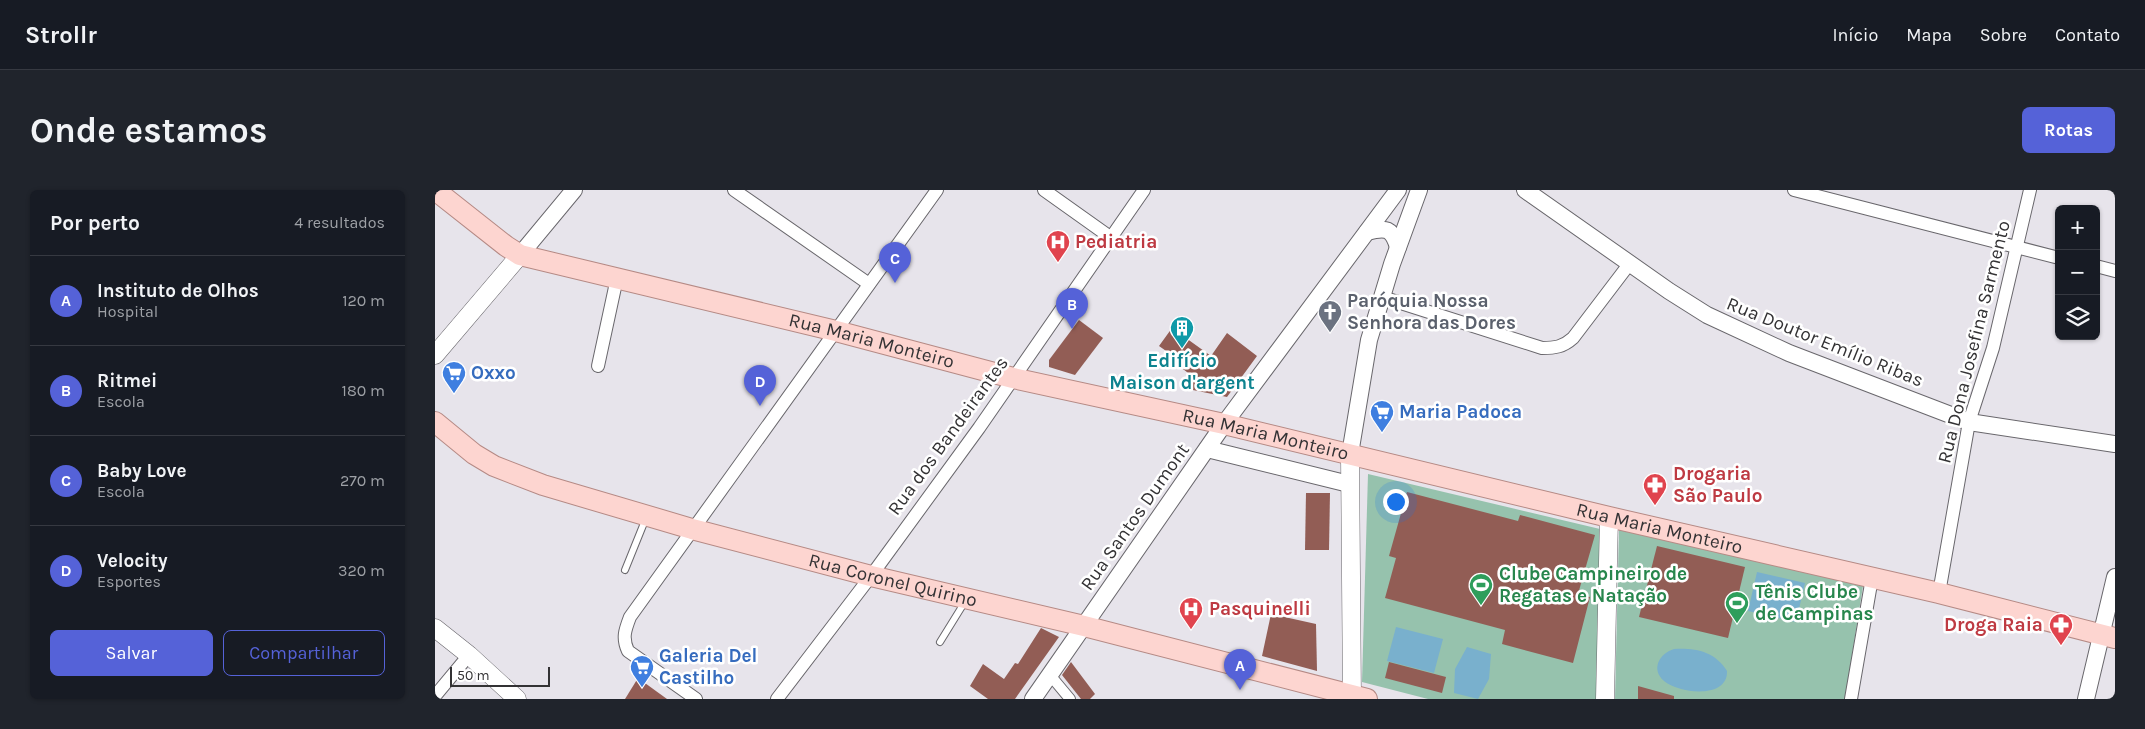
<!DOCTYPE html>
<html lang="pt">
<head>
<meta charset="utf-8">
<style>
  :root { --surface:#171b24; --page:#20242c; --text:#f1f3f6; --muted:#9ea1a6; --line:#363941; --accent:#5562d8 }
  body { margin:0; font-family:Karla,sans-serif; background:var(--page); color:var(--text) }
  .controls { position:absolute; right:15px; top:15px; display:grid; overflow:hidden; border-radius:8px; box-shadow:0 1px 4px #0004 }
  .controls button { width:45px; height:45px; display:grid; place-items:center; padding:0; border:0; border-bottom:1px solid var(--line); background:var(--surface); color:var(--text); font:25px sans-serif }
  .scale { position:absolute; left:15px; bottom:12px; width:100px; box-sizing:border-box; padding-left:5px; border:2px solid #333234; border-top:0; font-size:14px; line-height:18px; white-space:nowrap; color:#333234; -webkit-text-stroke:4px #fff; paint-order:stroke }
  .you { position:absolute; left:960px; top:311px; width:18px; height:18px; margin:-12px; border:4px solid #fff; border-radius:50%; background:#1a73e8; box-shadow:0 0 0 8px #1a73e833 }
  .badge { display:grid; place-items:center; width:32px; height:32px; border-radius:50%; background:var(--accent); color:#fff; font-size:16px; font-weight:700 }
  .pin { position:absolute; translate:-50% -41px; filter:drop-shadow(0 1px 2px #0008) }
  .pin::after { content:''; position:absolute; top:26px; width:18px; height:15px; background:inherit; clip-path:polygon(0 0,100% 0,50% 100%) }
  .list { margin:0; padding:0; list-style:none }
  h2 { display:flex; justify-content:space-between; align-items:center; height:65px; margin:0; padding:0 20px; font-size:21px }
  h2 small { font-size:16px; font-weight:400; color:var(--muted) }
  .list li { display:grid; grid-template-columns:32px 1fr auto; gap:15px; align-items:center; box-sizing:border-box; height:90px; padding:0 20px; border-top:1px solid var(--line) }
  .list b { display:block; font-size:19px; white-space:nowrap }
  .list p { margin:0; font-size:16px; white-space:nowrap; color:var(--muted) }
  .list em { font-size:16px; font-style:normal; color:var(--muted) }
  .actions { display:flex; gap:10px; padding:15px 20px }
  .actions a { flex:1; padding:11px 0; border:1px solid var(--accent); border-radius:8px; text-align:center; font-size:18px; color:var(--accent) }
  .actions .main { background:var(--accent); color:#fff }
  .icon { flex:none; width:28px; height:28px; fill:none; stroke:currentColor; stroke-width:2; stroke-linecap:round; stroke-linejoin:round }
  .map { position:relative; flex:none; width:1680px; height:509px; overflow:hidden; border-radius:8px }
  header { display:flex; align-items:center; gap:30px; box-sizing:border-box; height:70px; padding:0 25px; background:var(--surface); border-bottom:1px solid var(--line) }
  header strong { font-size:24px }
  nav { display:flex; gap:28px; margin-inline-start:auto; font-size:18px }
  .intro { display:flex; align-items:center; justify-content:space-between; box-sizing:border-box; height:120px; padding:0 30px }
  h1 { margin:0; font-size:35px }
  .button { padding:12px 22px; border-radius:8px; background:var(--accent); color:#fff; font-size:18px; font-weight:700 }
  main { display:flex; gap:30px; padding:0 30px }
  aside { flex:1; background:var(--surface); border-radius:8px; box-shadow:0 1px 4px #0004 }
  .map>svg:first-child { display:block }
</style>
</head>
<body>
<header>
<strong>Strollr</strong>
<nav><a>Início</a><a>Mapa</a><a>Sobre</a><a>Contato</a></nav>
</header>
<div class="intro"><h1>Onde estamos</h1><a class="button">Rotas</a></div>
<main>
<aside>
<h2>Por perto<small>4 resultados</small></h2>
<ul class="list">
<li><span class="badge">A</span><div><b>Instituto de Olhos</b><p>Hospital</p></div><em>120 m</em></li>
<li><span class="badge">B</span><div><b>Ritmei</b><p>Escola</p></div><em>180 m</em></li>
<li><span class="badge">C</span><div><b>Baby Love</b><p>Escola</p></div><em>270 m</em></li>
<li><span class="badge">D</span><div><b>Velocity</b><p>Esportes</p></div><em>320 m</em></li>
</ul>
<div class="actions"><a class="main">Salvar</a><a>Compartilhar</a></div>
</aside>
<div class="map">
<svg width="1680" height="509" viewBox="0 0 1680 509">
  <rect width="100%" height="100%" fill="#e7e4eb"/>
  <g fill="#96c2ad">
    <polygon points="933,284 1165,339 1161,509 993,509 927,492"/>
    <polygon points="1184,340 1428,396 1410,509 1180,509"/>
  </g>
  <g fill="#79b0cd">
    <polygon points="1322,382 1370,393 1361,432 1313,421"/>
    <polygon points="961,437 1008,449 999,483 952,471"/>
    <polygon points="1032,457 1056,464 1054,489 1043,509 1019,503 1020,479"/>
    <path d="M 1239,459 C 1261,458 1279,461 1292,481 C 1293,509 1245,504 1229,491 C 1215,479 1225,463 1239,459 Z"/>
  </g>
  <g fill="#925d55">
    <polygon points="644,130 668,148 640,185 614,177 614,170"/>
    <polygon points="737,138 776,166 792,143 822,166 792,207 753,199 760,188 733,168 732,166 734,163 724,156"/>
    <polygon points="972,302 1083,331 1085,325 1160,345 1143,404 1155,407 1138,473 1067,454 1070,440 950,408 961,368 954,366"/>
    <polygon points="871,303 895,303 894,360 870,360"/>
    <polygon points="1222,356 1310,377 1293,448 1204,427"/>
    <polygon points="836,424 881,434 882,481 827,466"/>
    <polygon points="606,438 624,447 580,509 553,509 535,496 548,474 569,489 580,473 583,474"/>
    <polygon points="636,472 660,504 655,509 646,509 627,485"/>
    <polygon points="954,472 1011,487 1007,503 950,488"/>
    <polygon points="203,488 232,509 190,509"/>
    <polygon points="1203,496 1239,506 1239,509 1203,509"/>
  </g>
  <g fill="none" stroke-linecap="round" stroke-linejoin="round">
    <g stroke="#69676c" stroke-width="8">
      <g id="service">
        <polyline points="190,380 211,328"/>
        <polyline points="505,452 531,410"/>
      </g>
    </g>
    <g stroke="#69676c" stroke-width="12">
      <polyline id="pedestrian" points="615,485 635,509"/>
    </g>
    <g stroke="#69676c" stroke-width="14">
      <g id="minor">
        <polyline points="299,0 434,94"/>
        <polyline points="609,0 675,47"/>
        <polyline points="1359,0 1624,68"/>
        <polyline points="1661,76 1680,81"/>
        <path d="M 947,107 L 1107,158 C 1120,158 1128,157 1138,148 L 1195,73"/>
        <polyline points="163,176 182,88"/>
        <polyline points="1504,403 1534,232 1558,158 1595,0"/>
        <polyline points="0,506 34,465"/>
        <path d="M 261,509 L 193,461 C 187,448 190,440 195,427 L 502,0"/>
        <polyline points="342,509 436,386 544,238 709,0"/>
        <polyline points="1416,509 1437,388"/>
      </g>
    </g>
    <g stroke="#69676c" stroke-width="18">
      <g id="tertiary">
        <polyline points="1090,0 1234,101 1272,125 1354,163 1534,232 1680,254"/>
        <path d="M 932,42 C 951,37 957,38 963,57"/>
        <polyline points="85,65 139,0"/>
        <polyline points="772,259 914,294"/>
        <polyline points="915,264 934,150 957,74 984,0"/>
        <polyline points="598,509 789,234 963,0"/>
        <polyline points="1651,509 1680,387"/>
      </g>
    </g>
    <g stroke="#69676c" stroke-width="19">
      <g id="secondary">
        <polyline points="0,165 85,65"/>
        <polyline points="915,264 917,509"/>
        <polyline points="0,438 34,465 82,509"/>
        <polyline points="1170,509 1174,327"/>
      </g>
    </g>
    <g stroke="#b58a85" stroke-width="22">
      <g id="primary">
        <path id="s1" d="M 0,0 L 71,56 L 85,65 L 401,141 L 578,188 L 789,234 L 1174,327 L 1504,403 L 1680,448"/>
        <path id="s2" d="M 0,232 L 39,264 L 59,276 L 108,295 L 257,339 L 436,386 L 649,436 L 932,509"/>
      </g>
    </g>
    <use href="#service" stroke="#fff" stroke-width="6"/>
    <use href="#pedestrian" stroke="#fff" stroke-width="10"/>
    <use href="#minor" stroke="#fff" stroke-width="12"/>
    <use href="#tertiary" stroke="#fff" stroke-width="16"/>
    <use href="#secondary" stroke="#fff" stroke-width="18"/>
    <use href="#primary" stroke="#fdd5d0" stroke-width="20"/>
  </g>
  <defs>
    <g id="hospital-pin" transform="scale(1.25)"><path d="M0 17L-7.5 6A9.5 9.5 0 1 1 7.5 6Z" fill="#e0444e" stroke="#fff"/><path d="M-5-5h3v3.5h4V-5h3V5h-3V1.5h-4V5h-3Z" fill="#fff"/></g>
    <g id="church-pin" transform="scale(1.25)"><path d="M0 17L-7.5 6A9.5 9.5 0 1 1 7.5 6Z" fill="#6b7280" stroke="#fff"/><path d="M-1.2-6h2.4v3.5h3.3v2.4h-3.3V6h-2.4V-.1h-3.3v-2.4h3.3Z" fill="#fff"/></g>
    <g id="building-pin" transform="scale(1.25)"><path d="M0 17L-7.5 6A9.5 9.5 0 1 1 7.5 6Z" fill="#0f9aa8" stroke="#fff"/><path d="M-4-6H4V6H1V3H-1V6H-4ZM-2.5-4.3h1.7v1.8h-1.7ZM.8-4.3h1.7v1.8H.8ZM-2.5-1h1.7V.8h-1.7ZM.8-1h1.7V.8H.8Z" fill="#fff"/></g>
    <g id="supermarket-pin" transform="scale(1.25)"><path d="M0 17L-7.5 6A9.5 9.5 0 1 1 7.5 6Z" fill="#3f7fe0" stroke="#fff"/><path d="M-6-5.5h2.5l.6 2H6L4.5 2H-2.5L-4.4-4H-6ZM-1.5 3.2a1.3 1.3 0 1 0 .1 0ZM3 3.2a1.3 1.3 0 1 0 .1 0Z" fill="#fff"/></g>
    <g id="pharmacy-pin" transform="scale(1.25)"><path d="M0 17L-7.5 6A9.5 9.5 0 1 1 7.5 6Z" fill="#e0444e" stroke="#fff"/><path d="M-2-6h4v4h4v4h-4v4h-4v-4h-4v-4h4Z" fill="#fff"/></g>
    <g id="stadium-pin" transform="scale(1.25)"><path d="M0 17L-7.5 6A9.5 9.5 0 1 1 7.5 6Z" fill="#2e9e5b" stroke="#fff"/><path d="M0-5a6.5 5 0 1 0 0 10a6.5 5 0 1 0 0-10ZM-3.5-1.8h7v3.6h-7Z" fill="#fff"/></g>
  </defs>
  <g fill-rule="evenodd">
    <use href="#hospital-pin" x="623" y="52"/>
    <use href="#church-pin" x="895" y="122"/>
    <use href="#building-pin" x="747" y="138"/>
    <use href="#supermarket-pin" x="19" y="183"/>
    <use href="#supermarket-pin" x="947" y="222"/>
    <use href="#pharmacy-pin" x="1220" y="295"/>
    <use href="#stadium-pin" x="1046" y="395"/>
    <use href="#stadium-pin" x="1302" y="413"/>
    <use href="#hospital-pin" x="756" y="419"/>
    <use href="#pharmacy-pin" x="1626" y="435"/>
    <use href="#supermarket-pin" x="207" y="477"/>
  </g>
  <g text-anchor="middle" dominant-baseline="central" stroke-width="5" stroke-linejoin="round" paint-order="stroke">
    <g font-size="19" font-weight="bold" fill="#be3a42" stroke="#fff" text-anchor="start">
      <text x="640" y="52">Pediatria</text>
      <text x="1238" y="284">Drogaria<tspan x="1238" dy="22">São Paulo</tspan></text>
      <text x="774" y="419">Pasquinelli</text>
      <text x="1608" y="435" text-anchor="end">Droga Raia</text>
    </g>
    <g font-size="19" font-weight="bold" fill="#5b616d" stroke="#fff" text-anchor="start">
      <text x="912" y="111">Paróquia Nossa<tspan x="912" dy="22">Senhora das Dores</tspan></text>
    </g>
    <g font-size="19" fill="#333234" stroke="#fff">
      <text stroke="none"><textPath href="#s1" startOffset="469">Rua Maria Monteiro</textPath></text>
      <text transform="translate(1390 152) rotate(22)">Rua Doutor Emílio Ribas</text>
      <text transform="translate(1539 152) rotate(-76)">Rua Dona Josefina Sarmento</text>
      <text stroke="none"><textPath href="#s1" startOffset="874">Rua Maria Monteiro</textPath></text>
      <text transform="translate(513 246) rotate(-54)">Rua dos Bandeirantes</text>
      <text transform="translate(700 327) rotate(-55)">Rua Santos Dumont</text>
      <text stroke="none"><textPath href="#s1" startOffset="1279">Rua Maria Monteiro</textPath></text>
      <text stroke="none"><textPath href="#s2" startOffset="489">Rua Coronel Quirino</textPath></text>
    </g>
    <g font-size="19" font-weight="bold" fill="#0d838f" stroke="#fff">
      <text x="747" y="171">Edifício<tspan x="747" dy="22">Maison d'argent</tspan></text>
    </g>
    <g font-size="19" font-weight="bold" fill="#366cbe" stroke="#fff" text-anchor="start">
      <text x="36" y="183">Oxxo</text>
      <text x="964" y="222">Maria Padoca</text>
      <text x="224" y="466">Galeria Del<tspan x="224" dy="22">Castilho</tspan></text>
    </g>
    <g font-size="19" font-weight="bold" fill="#27864d" stroke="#fff" text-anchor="start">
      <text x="1064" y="384">Clube Campineiro de<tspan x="1064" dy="22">Regatas e Natação</tspan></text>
      <text x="1320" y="402">Tênis Clube<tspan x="1320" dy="22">de Campinas</tspan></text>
    </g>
  </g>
</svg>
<div class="controls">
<button>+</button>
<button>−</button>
<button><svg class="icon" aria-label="layers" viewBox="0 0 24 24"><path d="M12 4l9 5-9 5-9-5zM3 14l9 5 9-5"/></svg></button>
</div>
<div class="scale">50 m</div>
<div class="you"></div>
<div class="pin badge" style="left:805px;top:500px">A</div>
<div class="pin badge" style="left:637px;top:139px">B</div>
<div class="pin badge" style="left:460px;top:93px">C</div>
<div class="pin badge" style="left:325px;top:216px">D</div>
</div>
</main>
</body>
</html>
